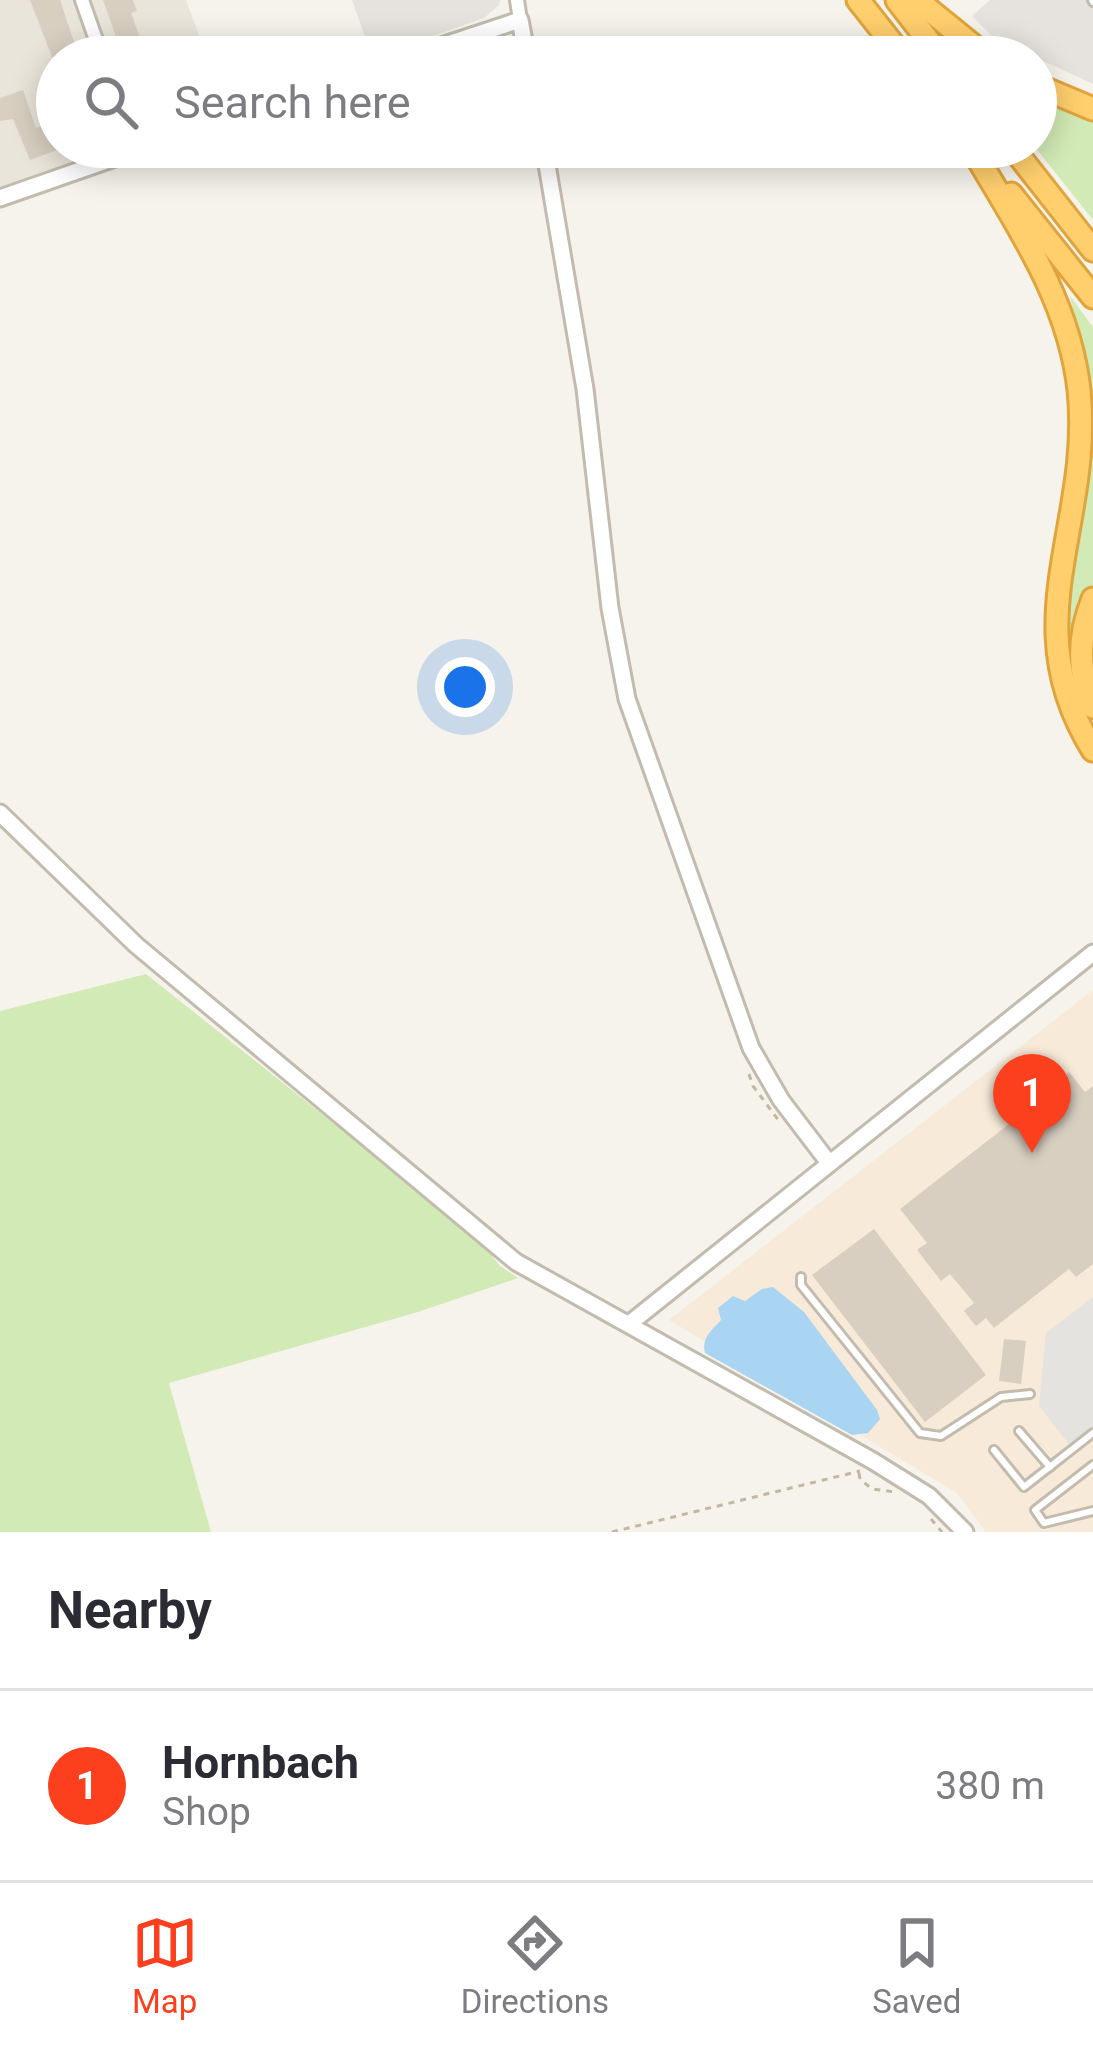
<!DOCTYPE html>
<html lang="en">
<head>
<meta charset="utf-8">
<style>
  :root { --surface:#fff; --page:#f7f7f7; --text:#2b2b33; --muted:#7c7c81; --line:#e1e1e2; --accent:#fc3f1d }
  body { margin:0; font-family:Roboto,sans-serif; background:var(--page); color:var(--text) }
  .you { position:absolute; left:465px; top:687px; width:42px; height:42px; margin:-30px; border:9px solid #fff; border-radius:50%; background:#1a73e8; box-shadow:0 0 0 18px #1a73e833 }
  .badge { display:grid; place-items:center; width:78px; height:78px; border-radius:50%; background:var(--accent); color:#fff; font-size:39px; font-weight:700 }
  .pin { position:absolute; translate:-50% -99px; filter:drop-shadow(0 3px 6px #0008) }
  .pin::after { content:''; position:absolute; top:63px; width:42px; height:36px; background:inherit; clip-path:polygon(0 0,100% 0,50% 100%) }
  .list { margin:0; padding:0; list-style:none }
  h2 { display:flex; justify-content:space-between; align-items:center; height:156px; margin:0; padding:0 48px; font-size:51px }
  h2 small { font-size:39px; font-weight:400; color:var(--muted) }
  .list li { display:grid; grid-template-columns:78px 1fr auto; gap:36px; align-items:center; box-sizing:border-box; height:192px; padding:0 48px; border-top:3px solid var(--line) }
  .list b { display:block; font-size:45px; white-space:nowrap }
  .list p { margin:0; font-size:39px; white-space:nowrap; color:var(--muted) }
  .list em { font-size:39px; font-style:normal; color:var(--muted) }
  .icon { flex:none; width:66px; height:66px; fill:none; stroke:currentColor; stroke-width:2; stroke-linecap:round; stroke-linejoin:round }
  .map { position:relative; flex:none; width:1093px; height:1532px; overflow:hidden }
  .search { position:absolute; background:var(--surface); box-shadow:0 6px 30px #0003; left:36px; right:36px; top:36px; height:132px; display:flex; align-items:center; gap:30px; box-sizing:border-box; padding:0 42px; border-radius:66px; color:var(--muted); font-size:45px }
  .sheet { height:348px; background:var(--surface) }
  nav { display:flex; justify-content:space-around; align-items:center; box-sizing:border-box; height:168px; border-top:3px solid var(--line); background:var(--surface); font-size:33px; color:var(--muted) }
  nav a { display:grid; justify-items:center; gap:6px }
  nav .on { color:var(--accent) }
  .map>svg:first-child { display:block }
</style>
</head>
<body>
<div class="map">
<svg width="1093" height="1532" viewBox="0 0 1093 1532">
  <rect width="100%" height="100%" fill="#f6f3ec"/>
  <polygon fill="#eae5da" points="0,0 186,0 207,57 57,57 57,147 146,147 0,198"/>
  <polygon fill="#f7ead8" points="1093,990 1093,1532 986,1532 957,1493 669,1320"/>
  <g fill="#e6e2dd">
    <polygon points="352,0 500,0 499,5 484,18 372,57"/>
    <polygon points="990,0 1093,0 1093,84 994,38 972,16"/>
  </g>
  <g fill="#d2eab5">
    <polygon points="1036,97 1093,117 1093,220 1035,147"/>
    <path d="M 1070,296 L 1093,327 L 1093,584 C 1070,620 1064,657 1080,698 C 1086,711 1093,719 1093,734 L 1071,689 L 1064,610 L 1090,446 L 1087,374 Z"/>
    <polygon points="146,974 478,1238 500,1266 518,1278 418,1312 169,1383 211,1532 0,1532 0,1011"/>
  </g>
  <polygon fill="#e5e3e0" points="1093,1297 1093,1433 1073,1449 1039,1406 1046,1333"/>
  <path fill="#a9d4f2" d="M 773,1287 L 804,1312 L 877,1410 L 880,1419 L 868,1433 L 852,1435 L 705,1353 C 701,1338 712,1330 721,1320 L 718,1308 L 733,1296 L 745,1301 L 762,1289 Z"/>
  <g fill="#d8cfc1">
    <polygon points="30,0 60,0 79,57 52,57"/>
    <polygon points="103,0 133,0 137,11 131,13 147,57 123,57"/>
    <polygon points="23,90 36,128 57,120 57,150 30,160 13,119 0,121 0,98"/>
    <polygon points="1069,1072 1085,1092 1093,1086 1093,1264 1076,1277 1069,1269 994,1328 986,1318 976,1326 964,1311 974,1303 950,1274 941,1281 917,1250 927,1243 900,1209 1054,1089 1052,1085"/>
    <polygon points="874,1229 986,1375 925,1422 812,1275"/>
    <polygon points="1004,1339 1026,1341 1021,1384 999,1381"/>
  </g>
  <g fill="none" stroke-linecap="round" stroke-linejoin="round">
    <g stroke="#c2bbae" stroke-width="12">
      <g id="service">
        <polyline points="1092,0 1093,2"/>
        <polyline points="801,1277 801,1285 920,1433 941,1436 1001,1397 1030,1394"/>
        <polyline points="1019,1431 1050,1467"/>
        <polyline points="994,1450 1024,1487 1093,1433"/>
        <polyline points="1093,1465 1035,1510 1044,1523 1093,1511"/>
      </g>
    </g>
    <g stroke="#c2bbae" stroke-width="18">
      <g id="minor">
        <polyline points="82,0 102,57"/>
        <polyline points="517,0 520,20"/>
      </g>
    </g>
    <g stroke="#c2bbae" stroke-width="21">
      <g id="tertiary">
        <polyline points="408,57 520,20 527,57"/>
        <polyline points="544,147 585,389 610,608 627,699 751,1048 781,1100 829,1163"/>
        <polyline points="0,198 146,147"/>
        <polyline points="0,813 136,945 516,1262 873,1461 929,1496 965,1532"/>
        <polyline points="629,1324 1093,953"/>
      </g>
    </g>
    <g stroke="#e0a43c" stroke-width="27">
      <g id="motorway">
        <polyline points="858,0 903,57"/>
        <polyline points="897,0 941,57"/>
        <polyline points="917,0 987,57"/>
        <polyline points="1036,85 1093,109"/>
        <path d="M 971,147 C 1016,224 1069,299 1079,390 C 1093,524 1013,622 1093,750"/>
        <polyline points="1012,147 1093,250"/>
        <polyline points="1011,194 1093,297"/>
        <path d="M 1093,599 C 1078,636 1077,671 1093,707"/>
      </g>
    </g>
    <g stroke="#c4b79f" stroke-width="3" stroke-dasharray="6 6" stroke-linecap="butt">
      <polyline points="749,1074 753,1086 779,1121"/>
      <polyline points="859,1473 860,1479 872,1489 895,1492"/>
      <polyline points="931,1519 942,1532"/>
      <polyline points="612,1532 860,1471"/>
    </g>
    <use href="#service" stroke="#fff" stroke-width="6"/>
    <use href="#minor" stroke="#fff" stroke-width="12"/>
    <use href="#tertiary" stroke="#fff" stroke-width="15"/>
    <use href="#motorway" stroke="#ffcf6e" stroke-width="21"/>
  </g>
</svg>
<div class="you"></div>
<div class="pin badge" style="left:1032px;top:1153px">1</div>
<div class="search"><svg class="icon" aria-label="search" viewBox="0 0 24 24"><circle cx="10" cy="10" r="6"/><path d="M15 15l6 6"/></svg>Search here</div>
</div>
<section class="sheet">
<h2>Nearby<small></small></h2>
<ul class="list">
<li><span class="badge">1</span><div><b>Hornbach</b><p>Shop</p></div><em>380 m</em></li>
</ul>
</section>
<nav>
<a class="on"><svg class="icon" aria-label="map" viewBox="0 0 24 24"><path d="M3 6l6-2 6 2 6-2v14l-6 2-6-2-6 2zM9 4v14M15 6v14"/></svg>Map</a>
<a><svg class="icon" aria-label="directions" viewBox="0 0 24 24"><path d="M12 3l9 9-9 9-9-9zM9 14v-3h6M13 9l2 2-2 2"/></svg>Directions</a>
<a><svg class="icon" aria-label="saved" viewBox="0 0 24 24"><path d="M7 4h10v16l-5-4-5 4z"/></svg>Saved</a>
</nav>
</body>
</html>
